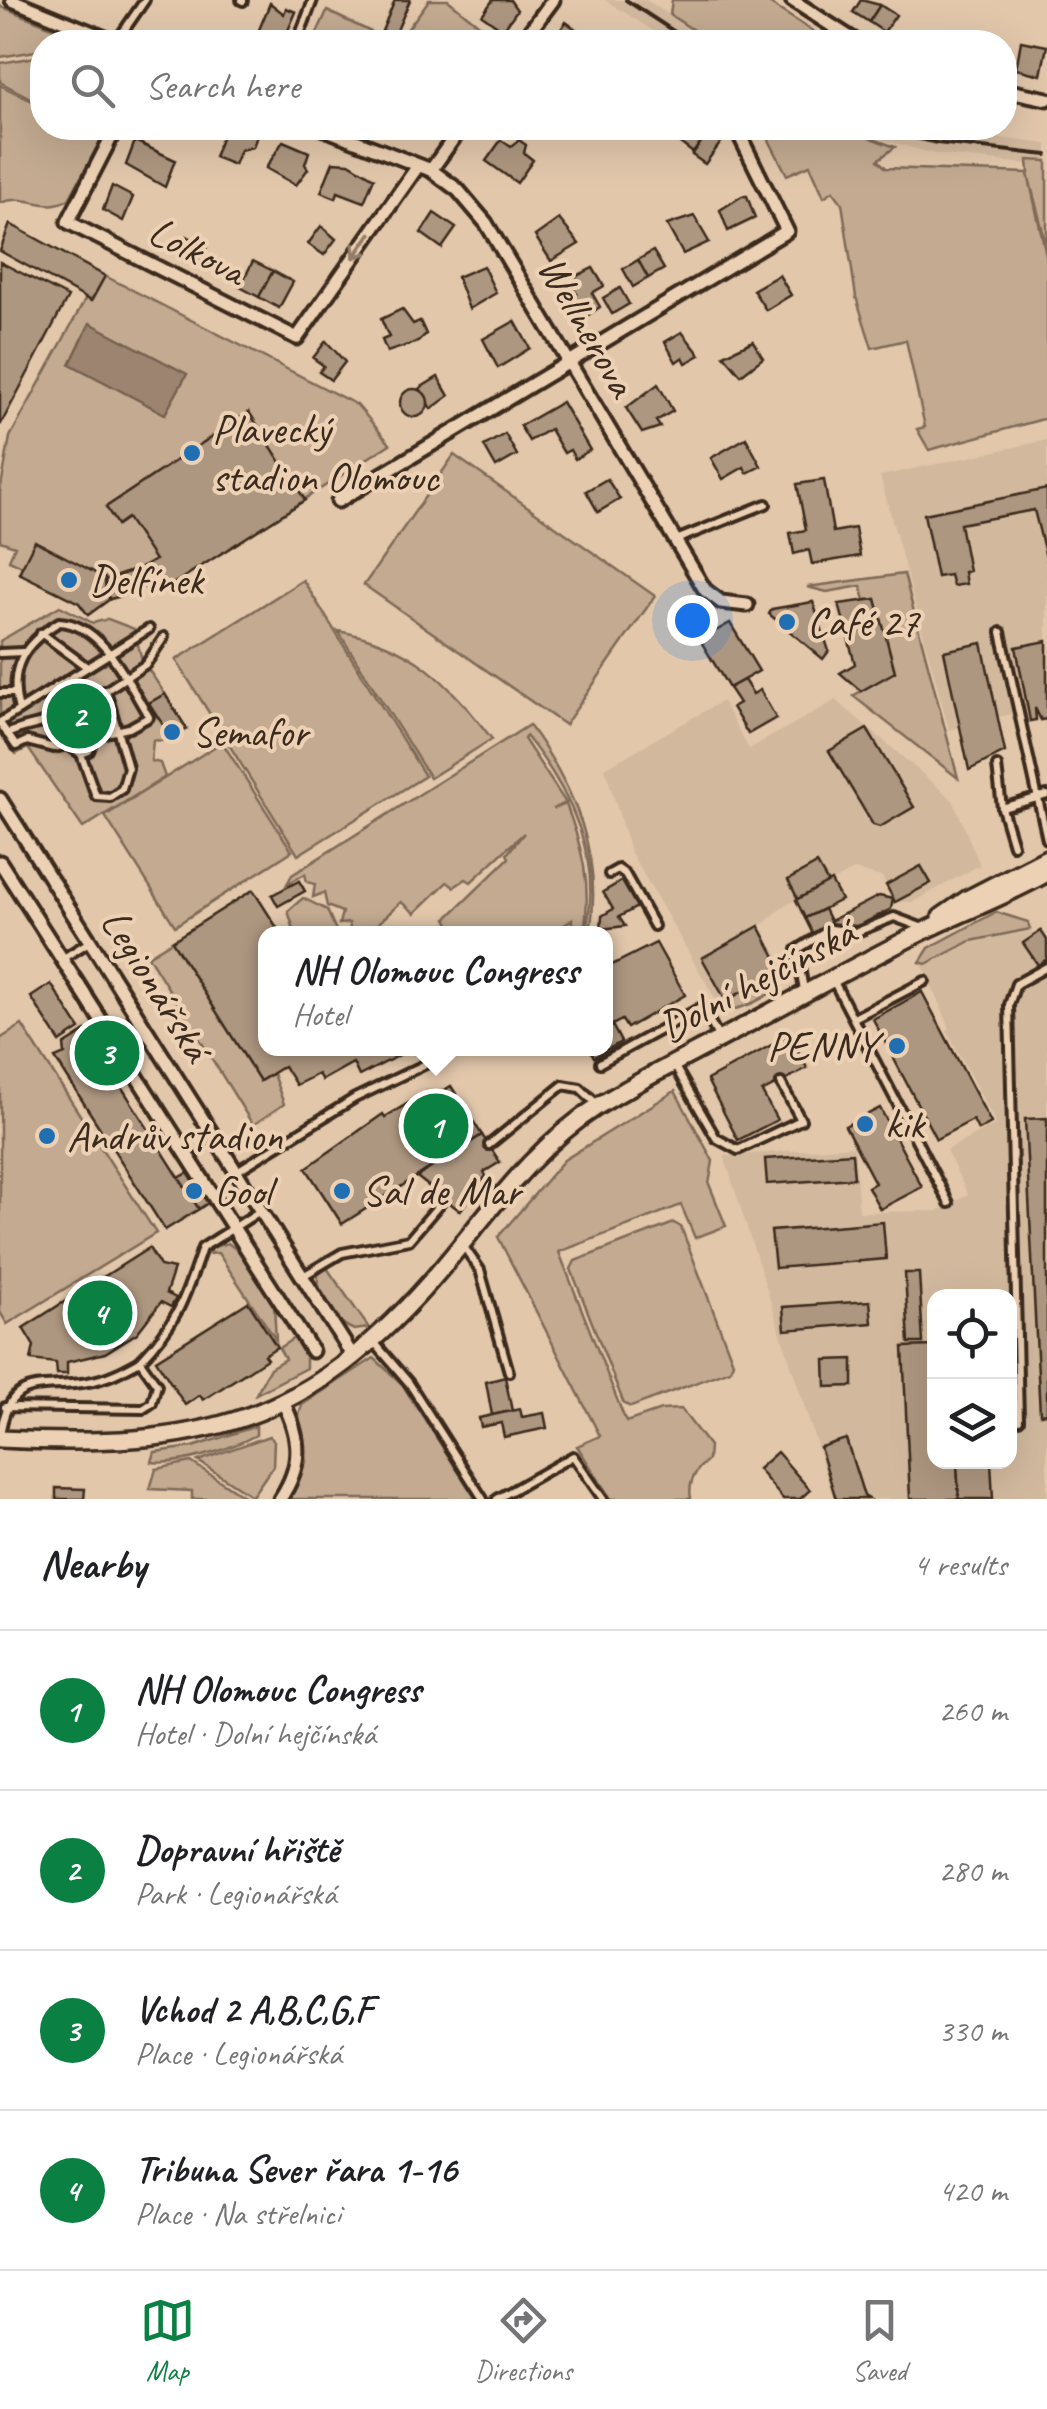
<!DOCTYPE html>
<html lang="en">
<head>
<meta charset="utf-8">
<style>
  :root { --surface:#fff; --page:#f2f2f2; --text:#202124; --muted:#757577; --line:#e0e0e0; --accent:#0b8043 }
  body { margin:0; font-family:Caveat,sans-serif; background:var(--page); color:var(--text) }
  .controls { position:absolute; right:30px; bottom:30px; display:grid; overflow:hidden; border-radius:20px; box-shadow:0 10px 40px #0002 }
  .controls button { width:90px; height:90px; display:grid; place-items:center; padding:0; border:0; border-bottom:2px solid var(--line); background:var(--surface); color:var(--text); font:50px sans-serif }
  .you { position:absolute; left:692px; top:620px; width:35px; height:35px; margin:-25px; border:8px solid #fff; border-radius:50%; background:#1a73e8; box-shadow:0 0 0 15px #1a73e833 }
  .badge { display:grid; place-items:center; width:65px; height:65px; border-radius:50%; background:var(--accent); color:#fff; font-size:32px; font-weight:700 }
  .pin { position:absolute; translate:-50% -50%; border:5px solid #fff; box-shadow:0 2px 10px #0006 }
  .popup { position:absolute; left:258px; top:926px; width:355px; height:130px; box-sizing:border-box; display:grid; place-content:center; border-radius:20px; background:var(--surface); filter:drop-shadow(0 2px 8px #0005); font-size:32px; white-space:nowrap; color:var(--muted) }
  .popup b { font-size:38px; color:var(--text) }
  .popup::after { content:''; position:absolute; left:50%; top:100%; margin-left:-20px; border:20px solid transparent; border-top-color:var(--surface) }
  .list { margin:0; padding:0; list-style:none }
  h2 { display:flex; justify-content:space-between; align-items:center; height:130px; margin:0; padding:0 40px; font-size:42px }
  h2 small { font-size:32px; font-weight:400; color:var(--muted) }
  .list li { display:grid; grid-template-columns:65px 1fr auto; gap:30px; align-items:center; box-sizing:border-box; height:160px; padding:0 40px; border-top:2px solid var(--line) }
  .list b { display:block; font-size:38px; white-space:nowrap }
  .list p { margin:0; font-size:32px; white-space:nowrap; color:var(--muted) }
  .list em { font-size:32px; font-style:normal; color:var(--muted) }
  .icon { flex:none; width:55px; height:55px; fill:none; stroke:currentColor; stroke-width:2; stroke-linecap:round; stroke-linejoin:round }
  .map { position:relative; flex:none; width:1047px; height:1499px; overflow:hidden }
  .search { position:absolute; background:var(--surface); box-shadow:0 10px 40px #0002; left:30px; right:30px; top:30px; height:110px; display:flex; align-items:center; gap:25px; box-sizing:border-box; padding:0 35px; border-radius:40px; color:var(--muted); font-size:38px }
  .sheet { height:770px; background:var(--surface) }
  nav { display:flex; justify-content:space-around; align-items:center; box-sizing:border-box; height:140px; border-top:2px solid var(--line); background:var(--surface); font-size:28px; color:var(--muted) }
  nav a { display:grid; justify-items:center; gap:5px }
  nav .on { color:var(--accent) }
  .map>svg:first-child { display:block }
</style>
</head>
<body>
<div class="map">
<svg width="1047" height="1499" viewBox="0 0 1047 1499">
  <rect width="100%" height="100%" fill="#e2c7ab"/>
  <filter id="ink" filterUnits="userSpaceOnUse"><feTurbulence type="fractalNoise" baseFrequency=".01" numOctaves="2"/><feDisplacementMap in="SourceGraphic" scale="20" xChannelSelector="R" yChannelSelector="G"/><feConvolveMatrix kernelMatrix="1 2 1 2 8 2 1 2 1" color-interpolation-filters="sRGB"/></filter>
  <g filter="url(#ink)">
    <g fill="#d2b99e" fill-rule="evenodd">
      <polygon points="605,0 646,0 712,42 671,42"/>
      <polygon points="839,128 917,128 1047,144 1047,210 1036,165 935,154"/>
      <polygon points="1047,440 1047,718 1030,721 1027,710 949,730 880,476"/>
      <polygon points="836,700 953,800 980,865 913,902 895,902 882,877 854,870 784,906 761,926 781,963 787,961 785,969 720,1007 630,851 605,768 722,701 749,749"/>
      <path d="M 1029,929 L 1034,935 L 1041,931 L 1047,940 L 1047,1499 L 834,1499 L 724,1156 L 854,1146 L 859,1212 L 937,1211 L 968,1195 L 946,1150 L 996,1124 L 947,1031 L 950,1028 L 921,962 L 962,941 ZM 934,1296 L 1010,1296 L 1010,1462 L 934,1462 Z"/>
    </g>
    <g fill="#c3aa91" stroke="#7f6a58" stroke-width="2.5">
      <polygon points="429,0 448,0 488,32 480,42 467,38 463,42 398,42"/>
      <polygon points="672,0 764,0 830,42 712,42 670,15"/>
      <polygon points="0,6 89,42 42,42 42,50 0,57"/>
      <polygon points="327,11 392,42 313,42"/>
      <polygon points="42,56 42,104 0,82 0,63"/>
      <path d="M 0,85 L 42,106 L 42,128 L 85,128 L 103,136 L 69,199 C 45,214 28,192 0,203 Z"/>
      <polygon points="784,128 844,128 895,147 878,160 886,168 1029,173 1028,160 1047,161 1047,247 1028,174 1047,259 1047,418 929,450 917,429 925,427 906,340 872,348 856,297 842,203 833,191 824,197 810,165 787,175 768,138"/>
      <polygon points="105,276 357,405 390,444 159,593 152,584 110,599 88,615 79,603 19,573 22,566 9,560 15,546 0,541 0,492 10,437 86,298 92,300"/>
      <polygon points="454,455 655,596 565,725 364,585"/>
      <polygon points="904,574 958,778 853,696 895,671 876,599 865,600 861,586 827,592 807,587"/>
      <polygon points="303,580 425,776 298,855 176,660"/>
      <polygon points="60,606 93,623 108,619 134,629 142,660 165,694 149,703 168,732 162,741 153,740 151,761 160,763 165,777 83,828 28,748 16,754 0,730 0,641"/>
      <path d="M 338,631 C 414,645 446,680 492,739 L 430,778 Z"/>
      <path d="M 529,725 C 575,788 603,855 590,933 L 585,933 C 604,861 570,790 526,736 L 524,739 L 566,803 L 553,809 L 566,804 C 582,847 592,885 584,931 L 572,927 L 572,919 L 554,933 L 454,932 L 447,918 L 509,858 L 507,854 L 524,833 L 471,882 L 466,879 L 454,887 L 447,882 L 415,913 L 401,902 L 368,933 L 351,933 L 349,923 L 339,924 L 342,912 L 327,906 L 324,893 L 313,897 L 315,884 L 307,882 L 305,874 L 287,884 L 292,875 Z"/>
      <polygon points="222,742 292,851 175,926 105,816"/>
      <polygon points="303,898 327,910 337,933 295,933 288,911"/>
      <polygon points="996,912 1028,922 1030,929 971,941 926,964 920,962 929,948"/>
      <polygon points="172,941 260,1081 273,1074 284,1104 253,1125 148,956"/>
      <path d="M 789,963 C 788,991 746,1010 722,1011 L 717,1001 L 727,1001 Z"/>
      <polygon points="22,1025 156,1233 7,1324 0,1312 0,1039"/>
      <path d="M 675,1091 L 713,1161 L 709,1184 L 726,1226 L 695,1238 L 681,1205 L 559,1252 L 626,1422 L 661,1410 L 681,1409 L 709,1446 L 708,1460 C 695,1470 688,1483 691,1499 L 611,1499 L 577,1446 L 600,1436 L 498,1237 L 564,1160 Z"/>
      <polygon points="674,1223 681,1227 733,1362 730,1370 631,1407 624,1404 571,1269 575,1261"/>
      <polygon points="228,1243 241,1253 274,1306 276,1340 218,1253 209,1254 213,1247"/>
      <path d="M 327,1268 L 369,1328 L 354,1330 C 336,1323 315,1294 318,1275 Z"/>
      <polygon points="294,1338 306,1358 306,1368 256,1394 270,1368 285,1359 279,1348"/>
      <polygon points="374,1358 402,1384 476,1499 289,1499 306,1462 299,1415 302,1405"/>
      <path d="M 256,1426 L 256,1435 C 230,1449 180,1466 152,1462 L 155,1452 L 193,1447 Z"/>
      <polygon points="269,1436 274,1441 273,1466 252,1496 198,1461"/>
      <polygon points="191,1462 248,1499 192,1499 192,1491 150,1489 156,1469"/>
    </g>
    <polygon fill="#9c846f" stroke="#75604f" stroke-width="2.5" points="90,323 187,374 165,414 70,364"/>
    <g fill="#ae9780" stroke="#3b2a1e" stroke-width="2.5">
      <polygon points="395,0 410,0 395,35 382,31"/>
      <polygon points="493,0 510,0 517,10 503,30 482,15"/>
      <polygon points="861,0 880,5 869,22 853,12"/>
      <polygon points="270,3 284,14 286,8 296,12 283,42 254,42"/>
      <polygon points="880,5 896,15 884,32 869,22"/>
      <polygon points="566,22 588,38 585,42 552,42"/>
      <polygon points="1021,41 1047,46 1041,75 1016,69"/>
      <polygon points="225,128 259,130 253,147 240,150 234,165 214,157"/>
      <polygon points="691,128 711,129 693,153 680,143"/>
      <polygon points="709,131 722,141 705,164 692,155"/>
      <polygon points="501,140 511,147 519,140 526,145 524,153 533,160 517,183 486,161"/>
      <polygon points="135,141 175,160 165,187 126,165"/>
      <polygon points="283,141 309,152 305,164 308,169 296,185 266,168"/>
      <polygon points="333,162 349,163 374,178 364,202 338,192 336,198 321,192"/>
      <polygon points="112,186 133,197 123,221 103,210"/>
      <polygon points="742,196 747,196 755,218 728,231 720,210"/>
      <polygon points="434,213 456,228 442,248 421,233"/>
      <polygon points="694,216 709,242 683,254 667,225"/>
      <polygon points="559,219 579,244 551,261 535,236"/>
      <polygon points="10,224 105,276 91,301 0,251"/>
      <polygon points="321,226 336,239 324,255 308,244"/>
      <polygon points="187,236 207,247 198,265 177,254"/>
      <polygon points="653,251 664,269 648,278 638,260"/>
      <polygon points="638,260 648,278 633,287 623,269"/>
      <polygon points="253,261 273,271 259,297 240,287"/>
      <polygon points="0,262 68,297 1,424 0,423"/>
      <polygon points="483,266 496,293 469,309 457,277"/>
      <polygon points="593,268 604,286 592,293 600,307 577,323 564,302 577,294 567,281"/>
      <polygon points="273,271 293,282 279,308 259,297"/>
      <polygon points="779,275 791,295 766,310 753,290"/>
      <polygon points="620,288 629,304 612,314 603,298"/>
      <polygon points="402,309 413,324 420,321 426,334 418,342 387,352 382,340 389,337 381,319"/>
      <polygon points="515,321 530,348 498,368 483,339"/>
      <polygon points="682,332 700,355 686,363 683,357 676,362 665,342"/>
      <polygon points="326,341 345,362 331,380 319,372 324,366 313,358"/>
      <polygon points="753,341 763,358 741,375 724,355"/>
      <polygon points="438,377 449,396 431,409 420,388"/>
      <polygon points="658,384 673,411 656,421 660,427 642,433 626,408"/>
      <circle cx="414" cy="403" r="14"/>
      <polygon points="562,402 590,450 575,459 570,450 564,453 550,429 529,441 520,426"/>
      <polygon points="249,412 305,500 159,593 143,567 155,560 127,518 117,525 106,507"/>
      <polygon points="505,434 517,455 496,467 484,446"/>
      <polygon points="746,438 761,466 747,473 744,467 723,479 711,458"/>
      <polygon points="607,479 620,499 598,512 586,491"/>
      <polygon points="824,480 833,532 855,528 860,556 812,564 809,550 794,554 790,533 806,530 797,484"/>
      <polygon points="1047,489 1047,561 1034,510 960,524 969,571 964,572 966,584 953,586 950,575 937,577 924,514"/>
      <polygon points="35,541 105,578 110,599 88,615 79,603 19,573"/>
      <polygon points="143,567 153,583 126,595 110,599 106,594 105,580"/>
      <polygon points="876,599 895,672 861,691 840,673 855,664 839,604"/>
      <polygon points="813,602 829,651 823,659 769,614 772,609"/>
      <polygon points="730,623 759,671 729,688 700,640"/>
      <polygon points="1047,641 1047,719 1041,720 1035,708 1036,720 1030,721 1016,647"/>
      <polygon points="982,643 1005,752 969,770 944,651"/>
      <polygon points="744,680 753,694 760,690 776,718 748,734 732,707 739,703 729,688"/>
      <polygon points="165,694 187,729 172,739 149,703"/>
      <polygon points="867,729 914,807 880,827 873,825 829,751"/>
      <polygon points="817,864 828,883 798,899 788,880"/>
      <polygon points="921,866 931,883 895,902 886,885"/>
      <polygon points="299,881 305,891 278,906 272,895"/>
      <polygon points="622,881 637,907 619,917 625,926 601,929 602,916 613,909 603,892"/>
      <polygon points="831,881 841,900 805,918 796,900"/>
      <polygon points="253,890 281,934 266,934 266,1048 413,1048 359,1076 353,1063 322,1080 318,1074 296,1085 284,1066 260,1081 172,941"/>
      <polygon points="879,896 893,899 891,909 819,946 805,918 824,909 830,921"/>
      <polygon points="759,926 781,968 726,1001 702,958"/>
      <polygon points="1041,931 1047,940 1047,959 1038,965 1023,943"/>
      <polygon points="656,943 685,995 627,1028 622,1020 612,1025 621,1042 594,1057 589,1048 606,1048 606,968"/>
      <polygon points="51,984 80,1029 60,1042 31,997"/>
      <polygon points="922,992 991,1123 978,1130 973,1120 936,1139 873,1019"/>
      <polygon points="86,1031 199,1209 165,1230 55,1058 65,1054 64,1045"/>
      <polygon points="790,1035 807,1068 762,1092 777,1120 738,1140 707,1080"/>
      <polygon points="451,1086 482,1135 342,1224 306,1168 383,1114 385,1117 427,1092 431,1098"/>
      <polygon points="880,1108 922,1187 880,1209 868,1187 875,1183 845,1126"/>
      <polygon points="1047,1118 1047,1413 1040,1414 1025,1119"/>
      <polygon points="482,1135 500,1162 484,1172 486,1176 460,1211 417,1177"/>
      <polygon points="852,1153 854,1178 767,1184 765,1159"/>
      <polygon points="188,1173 208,1203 199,1209 179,1178"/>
      <polygon points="883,1222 886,1259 775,1268 771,1231"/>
      <polygon points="149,1248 160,1266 174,1269 166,1293 176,1298 171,1307 161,1302 137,1333 105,1353 67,1362 67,1374 57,1374 56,1363 31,1360 34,1346 23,1328"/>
      <polygon points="905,1273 919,1273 923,1343 909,1343"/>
      <polygon points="870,1301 872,1323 785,1330 783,1307"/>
      <polygon points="248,1302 277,1347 264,1355 267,1359 203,1400 200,1395 185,1405 156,1360"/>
      <polygon points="930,1310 934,1310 934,1462 957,1462 959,1499 910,1499 903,1347 932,1346"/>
      <polygon points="853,1359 853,1386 826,1387 825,1360"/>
      <polygon points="505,1377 512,1411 492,1415 486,1382"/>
      <polygon points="520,1409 522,1417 544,1413 547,1428 504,1437 501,1423 481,1427 479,1418"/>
      <polygon points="846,1439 864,1496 869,1499 836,1499 820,1447"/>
      <polygon points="777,1452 810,1490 800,1499 783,1499 758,1469"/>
      <polygon points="957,1462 991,1462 993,1499 959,1499"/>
      <polygon points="56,1488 85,1489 84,1499 56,1499"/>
    </g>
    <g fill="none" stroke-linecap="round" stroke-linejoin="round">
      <g stroke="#3b2a1e" stroke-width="14">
        <g id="service">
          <polyline points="241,0 243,1"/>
          <polyline points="116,42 145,0"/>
          <polyline points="297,42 313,0"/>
          <polyline points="676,540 766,504"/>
          <polyline points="1001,632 1047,839"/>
          <polyline points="41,633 87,667"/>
          <polyline points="0,653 23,652"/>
          <polyline points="55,687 72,713"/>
          <polyline points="0,693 14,693"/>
          <path d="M 19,710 C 8,668 23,644 59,622 C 104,624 128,684 149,717 L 129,728 L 92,736"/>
          <polyline points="0,722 149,629"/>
          <polyline points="0,723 16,746 27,741 54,748 68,745"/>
          <polyline points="78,729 70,733 68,745 81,754 89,751 93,740 89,732 78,729 75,711 146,664 164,637"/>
          <path d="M 7,734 C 29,723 49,726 70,711"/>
          <polyline points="81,754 96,796 110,797 122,789 128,768 106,690"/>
          <polyline points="997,766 1002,808 1047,795"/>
          <polyline points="1002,808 1013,845"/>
          <polyline points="609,874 618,869 625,874 654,926"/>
          <polyline points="62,959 89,942"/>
          <polyline points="833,980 949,1203"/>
          <polyline points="804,990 797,950 830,929 857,932 894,917 926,929"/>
          <polyline points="854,1018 925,981"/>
          <polyline points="600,1063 702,1007 719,1038"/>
          <polyline points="674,1065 716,1138 738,1150 801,1120 781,1083"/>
          <polyline points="489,1145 563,1085 580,1088 598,1105"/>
          <polyline points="237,1171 355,1098 432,1061"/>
          <polyline points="462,1244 480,1270 509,1372"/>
          <polyline points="303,1276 342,1253 409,1240 444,1199"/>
          <polyline points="374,1342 409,1383 483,1499"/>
          <path d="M 140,1361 C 178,1322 185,1298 202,1248 L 260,1211"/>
          <polyline points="1019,1420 1009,1005 1016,984 1047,967"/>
          <path d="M 0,1436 C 9,1372 40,1391 88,1382 C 107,1379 124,1370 140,1361 L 157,1385 L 152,1403 L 143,1409 L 5,1407"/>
          <polyline points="497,1499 573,1456 603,1499"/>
        </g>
      </g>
      <g stroke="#3b2a1e" stroke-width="19">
        <g id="minor">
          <polyline points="12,0 115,42"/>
          <polyline points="792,0 857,42"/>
          <polyline points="522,42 553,0"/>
          <polyline points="627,42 628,42"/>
          <polyline points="1004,90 1047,99"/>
          <polyline points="116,128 68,222 297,338 418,166"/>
          <polyline points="322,128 431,170 458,190 486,223 705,590 721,602 747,605"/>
          <polyline points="431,170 461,128"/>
          <polyline points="338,501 787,231 736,128"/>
          <polyline points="0,799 354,1358"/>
          <polyline points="0,862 312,1351"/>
          <path d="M 280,1499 C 303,1465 301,1438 283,1402"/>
        </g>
      </g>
      <g stroke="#3b2a1e" stroke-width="22">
        <g id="secondary">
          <polyline points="941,917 967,899 1047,858"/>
          <path d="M 0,1439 C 200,1449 308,1427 442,1268 C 491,1210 533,1148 598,1106 C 643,1078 691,1055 737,1030 C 799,997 861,962 924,931 C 965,911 1007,896 1047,873"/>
        </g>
      </g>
      <use href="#service" stroke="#edd1b4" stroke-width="6"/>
      <use href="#minor" stroke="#edd1b4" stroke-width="11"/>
      <use href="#secondary" stroke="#edd1b4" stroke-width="15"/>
      <g stroke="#3b2a1e" stroke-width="4">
        <polyline points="626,0 690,42"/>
        <polyline points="875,128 937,143 1047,155"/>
      </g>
    </g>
    <defs><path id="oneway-shaft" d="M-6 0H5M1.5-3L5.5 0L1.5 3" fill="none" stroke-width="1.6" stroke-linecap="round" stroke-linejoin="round" transform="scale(2.5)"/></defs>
    <use stroke="#947e69" href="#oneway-shaft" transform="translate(362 246) rotate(125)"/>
  </g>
  <g fill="#1f6fb2" stroke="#edd1b4" stroke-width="4">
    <circle cx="192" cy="453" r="10"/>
    <circle cx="69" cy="580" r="10"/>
    <circle cx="787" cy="622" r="10"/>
    <circle cx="172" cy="732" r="10"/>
    <circle cx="897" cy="1046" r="10"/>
    <circle cx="865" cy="1124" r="10"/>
    <circle cx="47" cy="1136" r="10"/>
    <circle cx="194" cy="1191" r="10"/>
    <circle cx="342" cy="1191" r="10"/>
  </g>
  <g text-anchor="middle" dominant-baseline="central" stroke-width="8" stroke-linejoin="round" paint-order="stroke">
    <g font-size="42" fill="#3b2a1e" stroke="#edd1b4">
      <text transform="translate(197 251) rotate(27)">Lolkova</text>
      <text transform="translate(587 326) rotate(60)">Wellnerova</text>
      <text transform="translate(757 980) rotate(-28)">Dolní hejčínská</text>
      <text transform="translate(156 985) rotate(58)">Legionářská</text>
    </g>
    <g font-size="42" fill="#3b2a1e" stroke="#edd1b4" text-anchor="start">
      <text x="212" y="429">Plavecký<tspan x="212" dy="48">stadion Olomouc</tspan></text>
      <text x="89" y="580">Delfínek</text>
      <text x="807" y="622">Café 27</text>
      <text x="192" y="732">Semafor</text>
      <text x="877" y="1046" text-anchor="end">PENNY</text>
      <text x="885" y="1124">kik</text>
      <text x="67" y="1136">Andrův stadion</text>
      <text x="214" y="1191">Gool</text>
      <text x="362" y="1191">Sal de Mar</text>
    </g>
  </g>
</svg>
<div class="controls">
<button><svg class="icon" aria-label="locate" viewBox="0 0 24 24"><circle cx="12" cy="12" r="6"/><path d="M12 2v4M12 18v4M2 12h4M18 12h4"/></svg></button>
<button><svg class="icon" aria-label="layers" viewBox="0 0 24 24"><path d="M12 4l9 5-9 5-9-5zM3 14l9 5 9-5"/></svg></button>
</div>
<div class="you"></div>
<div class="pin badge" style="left:436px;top:1126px">1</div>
<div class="popup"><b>NH Olomouc Congress</b>Hotel</div>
<div class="pin badge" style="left:79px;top:716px">2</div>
<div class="pin badge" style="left:107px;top:1053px">3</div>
<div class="pin badge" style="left:100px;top:1313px">4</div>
<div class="search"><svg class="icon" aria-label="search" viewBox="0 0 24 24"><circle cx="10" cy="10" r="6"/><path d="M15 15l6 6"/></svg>Search here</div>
</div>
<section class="sheet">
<h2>Nearby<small>4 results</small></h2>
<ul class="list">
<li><span class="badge">1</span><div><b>NH Olomouc Congress</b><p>Hotel · Dolní hejčínská</p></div><em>260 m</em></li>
<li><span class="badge">2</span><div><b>Dopravní hřiště</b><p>Park · Legionářská</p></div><em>280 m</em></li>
<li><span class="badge">3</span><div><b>Vchod 2 A,B,C,G,F</b><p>Place · Legionářská</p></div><em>330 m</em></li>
<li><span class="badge">4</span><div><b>Tribuna Sever řara 1-16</b><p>Place · Na střelnici</p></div><em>420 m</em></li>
</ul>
</section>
<nav>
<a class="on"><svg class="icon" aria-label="map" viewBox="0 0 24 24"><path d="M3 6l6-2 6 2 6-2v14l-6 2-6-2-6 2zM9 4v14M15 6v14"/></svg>Map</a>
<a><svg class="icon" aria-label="directions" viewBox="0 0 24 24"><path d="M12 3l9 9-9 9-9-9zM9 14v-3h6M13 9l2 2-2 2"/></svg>Directions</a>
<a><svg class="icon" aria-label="saved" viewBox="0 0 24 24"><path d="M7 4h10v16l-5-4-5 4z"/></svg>Saved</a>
</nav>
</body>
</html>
